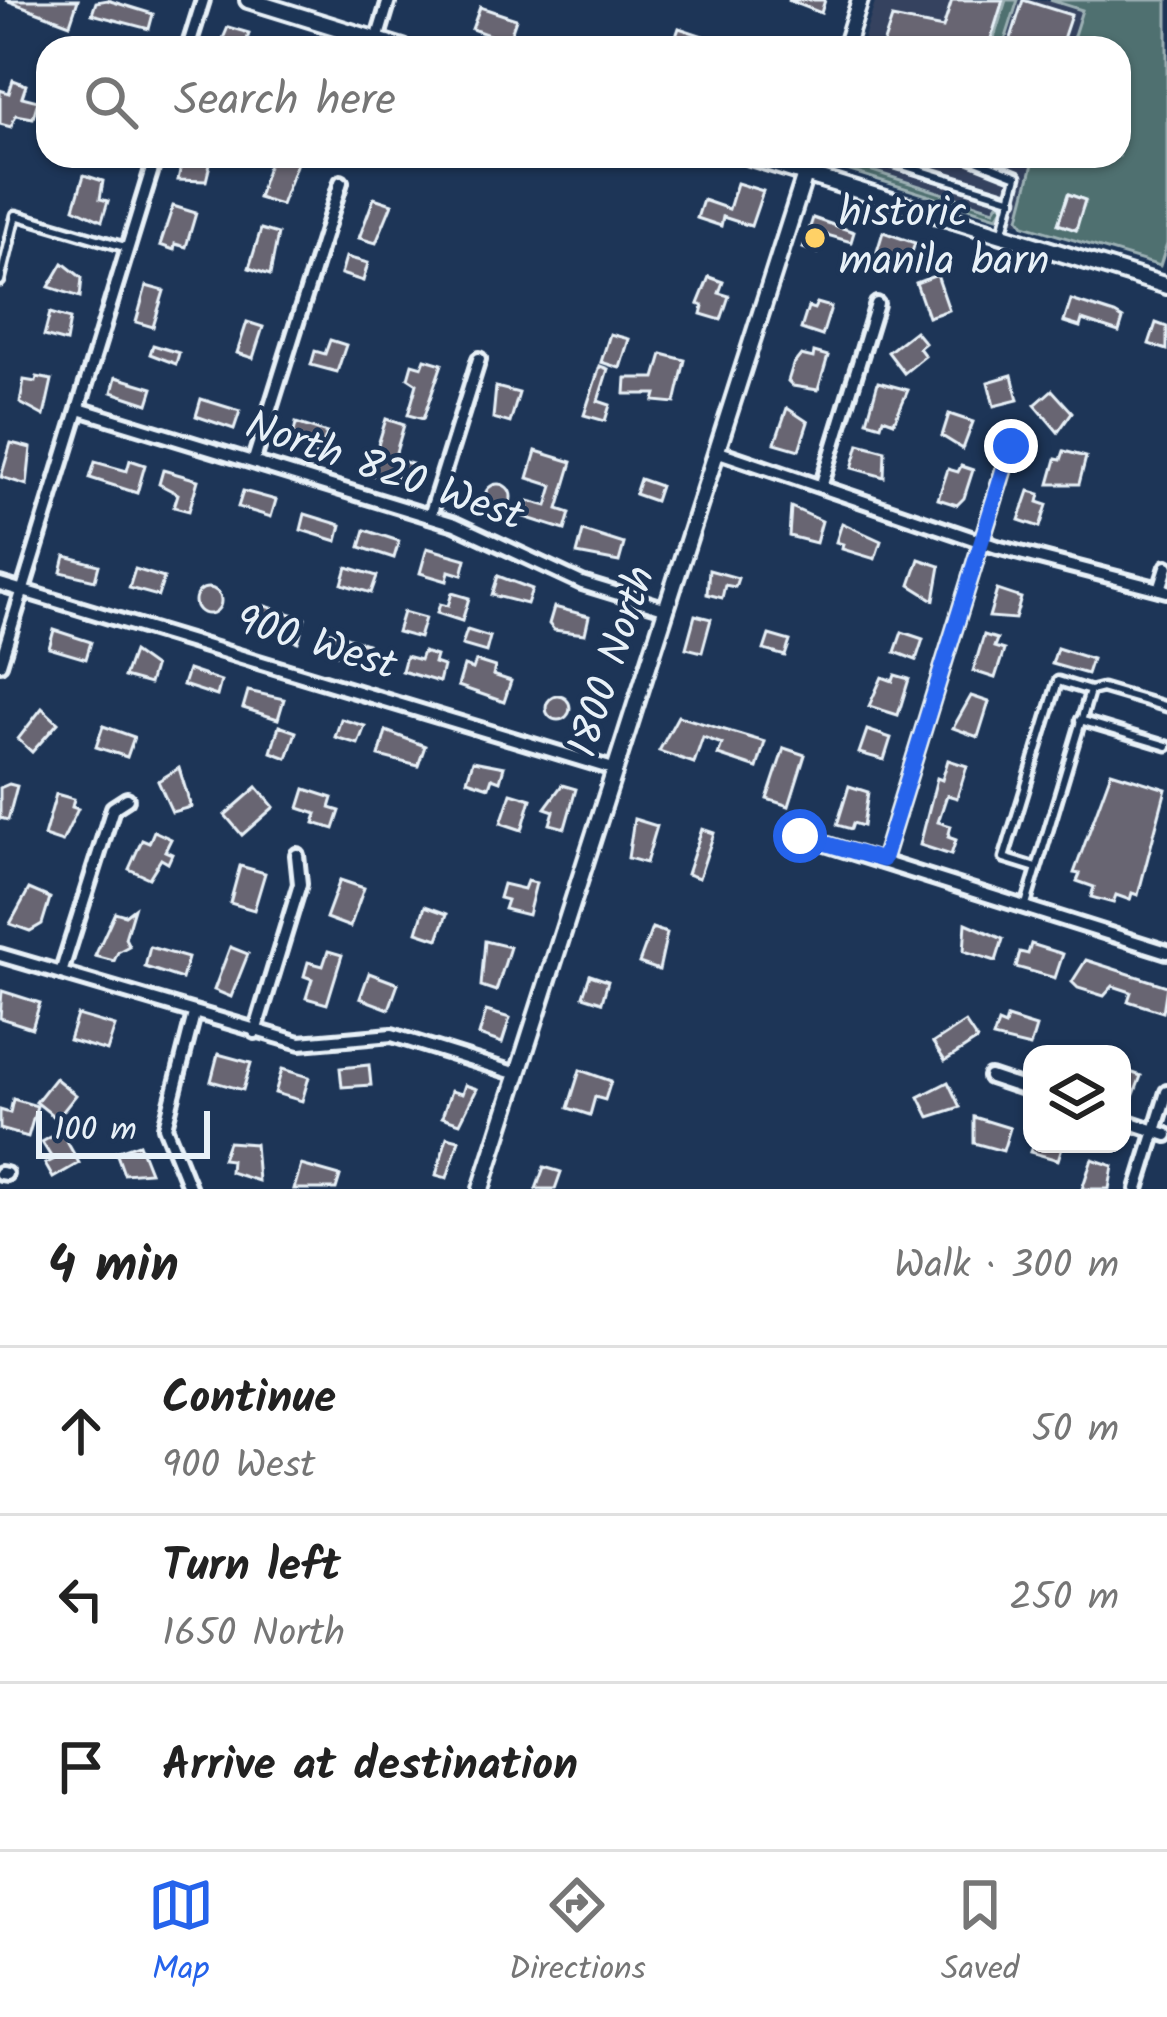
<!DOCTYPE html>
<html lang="en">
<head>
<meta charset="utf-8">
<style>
  :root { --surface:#fff; --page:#f6f6f6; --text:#222; --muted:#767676; --line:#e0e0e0; --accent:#2563eb }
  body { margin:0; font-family:Kalam,sans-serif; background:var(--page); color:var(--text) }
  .controls { position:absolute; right:36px; bottom:36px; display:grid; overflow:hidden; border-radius:24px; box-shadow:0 3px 9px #0004 }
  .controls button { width:108px; height:108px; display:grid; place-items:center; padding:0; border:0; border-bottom:3px solid var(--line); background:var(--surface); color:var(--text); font:60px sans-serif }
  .scale { position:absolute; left:36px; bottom:30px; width:174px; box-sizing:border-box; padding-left:12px; border:6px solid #e8f1f8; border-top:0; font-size:33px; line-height:42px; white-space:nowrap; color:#e8f1f8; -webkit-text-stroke:9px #1d3557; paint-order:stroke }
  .stop { position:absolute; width:36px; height:36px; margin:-27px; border:9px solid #2563eb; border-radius:50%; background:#fff }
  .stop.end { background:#2563eb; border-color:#fff; box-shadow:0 3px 12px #0008 }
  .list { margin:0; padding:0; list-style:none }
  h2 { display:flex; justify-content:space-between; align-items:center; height:156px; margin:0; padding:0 48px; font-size:51px }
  h2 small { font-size:39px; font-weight:400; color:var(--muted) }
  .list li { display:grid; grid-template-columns:78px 1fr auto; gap:36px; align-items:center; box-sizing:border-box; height:168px; padding:0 48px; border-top:3px solid var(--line) }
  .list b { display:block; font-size:45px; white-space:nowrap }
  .list p { margin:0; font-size:39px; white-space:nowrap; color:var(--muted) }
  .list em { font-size:39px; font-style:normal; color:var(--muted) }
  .icon { flex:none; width:66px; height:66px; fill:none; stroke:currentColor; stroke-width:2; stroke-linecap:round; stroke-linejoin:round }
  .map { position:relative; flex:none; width:1167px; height:1189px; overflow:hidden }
  .search { position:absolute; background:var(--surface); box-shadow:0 3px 9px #0004; left:36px; right:36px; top:36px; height:132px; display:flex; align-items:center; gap:30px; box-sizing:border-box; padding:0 42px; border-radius:36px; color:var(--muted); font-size:45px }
  .sheet { height:660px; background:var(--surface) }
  nav { display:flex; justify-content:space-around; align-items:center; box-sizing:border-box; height:168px; border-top:3px solid var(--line); background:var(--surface); font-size:33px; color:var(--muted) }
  nav a { display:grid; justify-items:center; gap:6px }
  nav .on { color:var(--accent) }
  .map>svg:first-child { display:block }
</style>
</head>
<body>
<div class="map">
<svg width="1167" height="1189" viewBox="0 0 1167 1189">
  <rect width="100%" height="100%" fill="#1d3557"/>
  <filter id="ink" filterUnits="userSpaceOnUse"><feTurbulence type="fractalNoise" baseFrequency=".00833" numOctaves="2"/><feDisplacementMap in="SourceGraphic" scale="24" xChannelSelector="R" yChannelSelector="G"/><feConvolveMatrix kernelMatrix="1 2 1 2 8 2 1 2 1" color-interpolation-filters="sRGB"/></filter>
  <g filter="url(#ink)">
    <polygon fill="#34435f" points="876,0 1167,0 1167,244 1160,266 824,163 826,156 1119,156 1119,48 861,48"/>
    <g fill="#4f6f70" stroke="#9cb0b4" stroke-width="3" fill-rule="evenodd">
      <polygon points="1006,0 1018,0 1003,47 992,44"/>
      <path d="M 1050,0 L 1167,0 L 1167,244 L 1160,266 L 1024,225 L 1019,218 L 1035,156 L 1119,156 L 1119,48 L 1070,48 L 1082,10 ZM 1069,194 L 1086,201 L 1074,226 L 1078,230 L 1058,224 Z"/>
      <polygon points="826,156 994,210 999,202 1004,206 997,217 831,165"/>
    </g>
    <g fill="#686572" stroke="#e8f1f8" stroke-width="3">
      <polygon points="6,0 78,0 70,24"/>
      <polygon points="107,0 153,14 149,29 92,14 96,2"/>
      <polygon points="788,0 825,0 821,13"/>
      <polygon points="952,0 1003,0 988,48 882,48 892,18 943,28"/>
      <polygon points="1023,0 1071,15 1060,48 1008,48"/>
      <polygon points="480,7 516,19 508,42 472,29"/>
      <polygon points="228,27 249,33 245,48 219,48"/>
      <polygon points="679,28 703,36 699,48 672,48"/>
      <polygon points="13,80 26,85 22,97 38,101 33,118 16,115 11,127 0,124 0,90 9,93"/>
      <polygon points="191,156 212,156 206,181 178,180 182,161 188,163"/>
      <polygon points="271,156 298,160 281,205 258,198"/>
      <polygon points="84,175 103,181 100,199 108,201 102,221 74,208"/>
      <polygon points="737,183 763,191 751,226 723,217 721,226 697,218 703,200 729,209"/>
      <polygon points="1068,194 1085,200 1076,230 1058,224"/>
      <polygon points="374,198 392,204 376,243 359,238"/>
      <polygon points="173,206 196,213 186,247 175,244 174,250 160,245"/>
      <polygon points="813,218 854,232 851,242 824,234 818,253 803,248"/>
      <polygon points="261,229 278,234 270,275 249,268"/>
      <polygon points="883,232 915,243 907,267 875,258"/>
      <polygon points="346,257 368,263 363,281 341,274"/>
      <polygon points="63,263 82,278 80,297 49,287"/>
      <polygon points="937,275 949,310 928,317 916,283"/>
      <polygon points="709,277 723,282 719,293 729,296 721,320 701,314 703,306 698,304"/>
      <polygon points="146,286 164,291 153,327 136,322"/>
      <polygon points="1071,300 1115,314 1123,319 1119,332 1082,320 1080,327 1064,322"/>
      <polygon points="817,303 831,307 822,336 801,329 808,307 814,309"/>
      <polygon points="50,313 70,319 66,342 44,336"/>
      <polygon points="247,322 263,327 253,358 237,353"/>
      <polygon points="1156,323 1167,327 1167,350 1149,344"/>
      <polygon points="915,331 925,343 919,348 925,356 904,373 888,352"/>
      <polygon points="610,334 629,339 620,368 601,362"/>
      <polygon points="330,340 346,345 337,372 311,365 315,351 325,354"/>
      <polygon points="153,345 179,353 176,364 150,354"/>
      <polygon points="814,352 828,356 818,390 793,386 788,381 793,365 801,355 813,358"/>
      <polygon points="662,354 685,360 675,403 654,401 656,394 625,394 626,378 655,378"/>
      <polygon points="425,359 442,364 423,419 408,415 417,384 408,378 412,364 422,367"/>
      <polygon points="600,366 608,369 598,401 610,405 605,421 584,415"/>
      <polygon points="1012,375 1018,400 994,406 988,382"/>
      <polygon points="37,377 52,380 44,416 20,403 24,380 36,382"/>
      <polygon points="116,377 153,388 148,404 112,392"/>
      <polygon points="878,382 908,390 894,422 883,418 881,425 867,421"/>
      <polygon points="496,387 519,393 510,423 493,418"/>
      <polygon points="1052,390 1072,412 1058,432 1035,405"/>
      <polygon points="201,399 240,411 234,429 196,416"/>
      <polygon points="787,408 808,422 799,450 775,443"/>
      <polygon points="949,414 973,422 963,449 942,436"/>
      <polygon points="386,419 404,425 394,459 412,464 408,477 398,474 395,482 369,474"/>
      <polygon points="296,423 327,433 319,457 292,442"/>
      <polygon points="11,443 31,448 27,485 1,477"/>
      <polygon points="859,444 885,451 884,477 852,468"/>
      <polygon points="536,451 572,462 558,509 570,513 565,530 524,517 529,501 547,506 553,486 528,478"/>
      <polygon points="1064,451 1086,457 1079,484 1049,484 1056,459 1061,460"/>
      <polygon points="130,460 145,465 137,493 90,478 95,462 127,471"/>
      <polygon points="961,466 973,470 964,498 957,505 938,499 948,469 958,472"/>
      <polygon points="163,470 198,480 189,511 174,507 178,494 159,484"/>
      <polygon points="640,479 660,486 655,501 635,494"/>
      <circle cx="498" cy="497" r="13"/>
      <polygon points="243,491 276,500 271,517 238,507"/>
      <polygon points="1029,491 1040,494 1038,502 1047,505 1040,527 1019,520"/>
      <polygon points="791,507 822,521 816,543 789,536"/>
      <polygon points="305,514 341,525 337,541 301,530"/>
      <polygon points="842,523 881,541 875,559 842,549 843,544 836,542"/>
      <polygon points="365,530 399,541 394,558 360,547"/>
      <polygon points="583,531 624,544 619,562 577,554"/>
      <polygon points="427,548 466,559 462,575 449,571 447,581 420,573"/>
      <polygon points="65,556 99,565 95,580 61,572"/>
      <polygon points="919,559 940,566 934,600 910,585"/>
      <polygon points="347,567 377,576 371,593 342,584"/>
      <polygon points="135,569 164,578 158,596 129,588"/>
      <polygon points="709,570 738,578 735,587 725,585 722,598 707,594"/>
      <polygon points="498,576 532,589 527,604 492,595"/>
      <circle cx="208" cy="601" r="13"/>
      <polygon points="997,590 1021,598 1015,619 989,617"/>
      <polygon points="452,593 469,598 462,621 437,613 440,604 448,606"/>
      <polygon points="265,606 305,618 298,642 259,627"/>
      <polygon points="554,607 589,616 585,634 554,630 549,624"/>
      <polygon points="403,612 425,618 419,638 397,632"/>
      <polygon points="695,615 711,619 702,652 686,648"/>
      <polygon points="54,630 91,642 86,659 49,648"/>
      <polygon points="467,630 490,637 486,652 462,645"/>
      <polygon points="331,632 367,644 361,661 326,651"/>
      <polygon points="902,632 923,639 916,660 895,652"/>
      <polygon points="769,635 790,641 785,656 764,650"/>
      <polygon points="984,635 997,639 994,647 1004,650 995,678 973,671"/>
      <polygon points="1057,648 1092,659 1087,674 1052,664"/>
      <polygon points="133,652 154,667 149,684 124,677"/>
      <polygon points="423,652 436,656 434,663 443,666 439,682 402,671 406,656 420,660"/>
      <polygon points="476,661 495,667 493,675 511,681 504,702 458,686 464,666 473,669"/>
      <polygon points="188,670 221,681 217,696 183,685"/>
      <polygon points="895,675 909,679 898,715 869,706 882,677 893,681"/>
      <polygon points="248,691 284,699 278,719 243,708"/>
      <polygon points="971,696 989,702 978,737 953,728"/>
      <circle cx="558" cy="708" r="12"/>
      <polygon points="42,708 58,723 32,752 18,739"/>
      <polygon points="678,716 765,742 757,768 718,755 722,744 703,737 694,763 659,751"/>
      <polygon points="341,719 365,726 358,744 335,737"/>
      <polygon points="103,726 134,737 127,757 96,747"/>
      <polygon points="279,726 296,732 287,758 271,752"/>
      <polygon points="867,730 891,738 884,760 859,753"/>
      <polygon points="386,731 425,746 418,766 379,756"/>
      <polygon points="784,748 805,755 789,806 767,799"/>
      <polygon points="948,760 967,766 957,798 947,795 938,822 951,826 948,837 956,840 951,855 920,845 937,778 942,780"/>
      <polygon points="473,761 504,767 500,781 492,778 489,787 467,780"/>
      <polygon points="179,768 191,807 172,812 158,781"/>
      <polygon points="1111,772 1166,789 1138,895 1132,893 1130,900 1116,895 1113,903 1091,897 1094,887 1077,881 1080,874 1074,873"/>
      <polygon points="9,784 17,786 8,820 0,818 0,788"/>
      <polygon points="562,785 576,789 565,828 550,824 554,811 545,808"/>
      <polygon points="849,786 868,792 863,826 853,823 851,829 837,825"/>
      <polygon points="257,787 274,807 242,835 225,815"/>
      <polygon points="305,789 333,798 330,808 340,811 334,829 314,823 317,814 299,808"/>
      <polygon points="511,793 531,799 522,830 501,823"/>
      <polygon points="56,794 74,799 72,807 78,809 62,842 44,836"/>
      <polygon points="634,819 657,826 646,863 628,858"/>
      <polygon points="702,829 714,833 699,878 687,874"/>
      <polygon points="154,831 171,839 165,851 172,854 168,863 161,859 149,878 129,869 142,840 149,843"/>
      <polygon points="240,866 265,873 254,910 230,903"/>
      <polygon points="340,880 364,888 350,927 326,918"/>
      <polygon points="527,881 536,883 528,915 504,909 507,900 499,898 503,884 524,889"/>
      <polygon points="29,889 50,898 42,924 30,931 10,924"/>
      <polygon points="425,906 447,914 438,939 417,932"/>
      <polygon points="134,908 125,938 129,946 118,952 114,961 95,956 115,912 125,915"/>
      <polygon points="966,923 1003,939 996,961 964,951"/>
      <polygon points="652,928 667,933 659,970 639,963"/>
      <polygon points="485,941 510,947 496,991 481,986"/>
      <polygon points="1031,944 1063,954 1055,978 1016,967 1020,952 1028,954"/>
      <polygon points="150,947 188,958 182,979 145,967"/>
      <polygon points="230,947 248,954 231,997 214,990"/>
      <polygon points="328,951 342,955 327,1004 306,998 312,979 304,976 308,962 323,966"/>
      <polygon points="1086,960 1167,986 1163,1012 1128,1001 1131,992 1113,986 1104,996 1078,988 1072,982"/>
      <polygon points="369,973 398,984 389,1009 360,998"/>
      <polygon points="590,975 608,981 602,1002 583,996"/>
      <polygon points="2,991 40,1003 32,1028 0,1018"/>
      <polygon points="486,1011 510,1018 502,1043 479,1035"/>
      <polygon points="77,1015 115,1026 107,1051 69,1040"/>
      <polygon points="1007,1018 1036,1027 1030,1047 993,1038 998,1023 1005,1026"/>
      <polygon points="965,1022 977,1040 945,1061 933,1043"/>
      <polygon points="218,1054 251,1063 243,1090 211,1081"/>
      <polygon points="369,1065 371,1085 342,1087 340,1068"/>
      <polygon points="282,1069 309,1077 302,1101 275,1093"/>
      <polygon points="1122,1069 1141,1076 1133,1097 1122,1093"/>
      <polygon points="580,1070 611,1081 605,1100 595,1097 590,1115 568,1108"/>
      <polygon points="55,1078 76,1095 57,1119 36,1102"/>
      <polygon points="948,1082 960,1107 929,1117 919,1097"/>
      <polygon points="465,1085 477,1089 460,1123 442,1117 451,1091 462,1094"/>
      <polygon points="13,1099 37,1106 28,1137 0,1129 0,1110 10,1113"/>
      <polygon points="974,1117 1010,1128 1003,1151 974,1143"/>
      <polygon points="61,1131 79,1163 53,1178 45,1164 53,1160 42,1142"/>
      <polygon points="447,1137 459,1140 447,1178 436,1175"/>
      <polygon points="228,1142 255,1144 258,1181 230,1172 231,1160 222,1159"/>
      <polygon points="139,1144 150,1172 124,1174 116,1152"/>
      <polygon points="1033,1144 1063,1144 1058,1160 1030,1152"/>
      <polygon points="1092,1159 1113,1166 1109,1189 1082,1189"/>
      <polygon points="301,1165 340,1176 336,1189 294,1189"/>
      <polygon points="544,1167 561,1172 555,1189 536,1189"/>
    </g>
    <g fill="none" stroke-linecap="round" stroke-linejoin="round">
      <g stroke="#e8f1f8" stroke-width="15">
        <g id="service">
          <polyline points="873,156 1013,199"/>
          <polyline points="966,156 1017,176 1003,231"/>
          <polyline points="0,281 16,215 128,248"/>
          <polyline points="1080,720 1167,746"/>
          <polyline points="1036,868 1004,858 1058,681 1090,691"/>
          <polyline points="1025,908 1090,691 1102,688 1167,707"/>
        </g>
      </g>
      <g stroke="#e8f1f8" stroke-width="20">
        <g id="minor">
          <polyline points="377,40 389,0"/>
          <polyline points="188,48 203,0"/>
          <polyline points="79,409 455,524 582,583 664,608"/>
          <polyline points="716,451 997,547 1167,591"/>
          <polyline points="254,460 341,182"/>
          <polyline points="822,484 877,304"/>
          <polyline points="430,516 479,359"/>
          <polyline points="0,584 613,769"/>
          <polyline points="1160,589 1167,567"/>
          <polyline points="0,664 156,156"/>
          <polyline points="800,836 1167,952"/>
          <polyline points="883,860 1011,446"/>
          <polyline points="0,955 300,1043 392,1035 517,1074"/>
          <polyline points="61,973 113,808 127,799"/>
          <polyline points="255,1032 300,884 297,855"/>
          <polyline points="990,1077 1032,1091"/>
          <polyline points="1122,1120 1167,1135"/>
          <polyline points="0,1173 6,1174"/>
          <polyline points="190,1189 165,1127 194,1014"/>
          <polyline points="1137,1189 1167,1092"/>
        </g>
      </g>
      <g stroke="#e8f1f8" stroke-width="22">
        <g id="tertiary">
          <polyline points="248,0 403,48"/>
          <polyline points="845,48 860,0"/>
          <polyline points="747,156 1167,286"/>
          <polyline points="481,1189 811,156"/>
        </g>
      </g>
      <use href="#service" stroke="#1d3557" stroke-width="6"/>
      <use href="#minor" stroke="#1d3557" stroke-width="10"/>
      <use href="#tertiary" stroke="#1d3557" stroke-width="14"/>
    </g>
  </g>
  <g fill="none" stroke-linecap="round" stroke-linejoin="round" filter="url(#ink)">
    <polyline stroke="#2563eb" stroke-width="15" points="800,836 883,860 1011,446"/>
  </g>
  <circle fill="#ffd166" stroke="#1d3557" stroke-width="4.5" cx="815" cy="238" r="12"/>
  <g text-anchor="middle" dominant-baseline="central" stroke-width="9" stroke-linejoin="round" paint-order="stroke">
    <g font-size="42" fill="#e8f1f8" stroke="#1d3557" text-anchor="start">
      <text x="839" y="214">historic<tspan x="839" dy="48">manila barn</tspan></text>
    </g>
    <g font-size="42" fill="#e8f1f8" stroke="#1d3557">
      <text transform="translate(384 472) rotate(19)">North 820 West</text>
      <text transform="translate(316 644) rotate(17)">900 West</text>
      <text transform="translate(613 662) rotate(-72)">1800 North</text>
    </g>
  </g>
</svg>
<div class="controls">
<button><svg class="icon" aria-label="layers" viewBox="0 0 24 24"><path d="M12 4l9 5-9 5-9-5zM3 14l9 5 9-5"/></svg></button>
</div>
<div class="scale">100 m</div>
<div class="stop" style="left:800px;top:836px"></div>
<div class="stop end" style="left:1011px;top:446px"></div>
<div class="search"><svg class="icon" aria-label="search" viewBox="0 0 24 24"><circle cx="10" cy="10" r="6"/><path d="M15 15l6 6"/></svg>Search here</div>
</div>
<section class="sheet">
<h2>4 min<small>Walk · 300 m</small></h2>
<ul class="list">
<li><svg class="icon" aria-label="ahead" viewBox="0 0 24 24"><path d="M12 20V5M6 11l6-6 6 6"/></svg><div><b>Continue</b><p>900 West</p></div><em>50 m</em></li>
<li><svg class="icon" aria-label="left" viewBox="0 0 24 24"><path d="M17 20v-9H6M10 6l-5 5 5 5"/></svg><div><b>Turn left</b><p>1650 North</p></div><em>250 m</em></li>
<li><svg class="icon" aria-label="arrive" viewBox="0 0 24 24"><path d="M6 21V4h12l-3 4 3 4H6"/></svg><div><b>Arrive at destination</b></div></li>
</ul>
</section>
<nav>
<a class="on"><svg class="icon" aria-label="map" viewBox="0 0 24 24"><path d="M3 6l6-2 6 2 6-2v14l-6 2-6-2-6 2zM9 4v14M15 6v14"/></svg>Map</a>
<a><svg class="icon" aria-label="directions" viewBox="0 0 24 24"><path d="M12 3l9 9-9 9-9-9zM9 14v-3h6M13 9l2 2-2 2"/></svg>Directions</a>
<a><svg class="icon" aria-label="saved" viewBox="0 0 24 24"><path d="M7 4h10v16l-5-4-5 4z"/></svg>Saved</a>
</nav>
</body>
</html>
